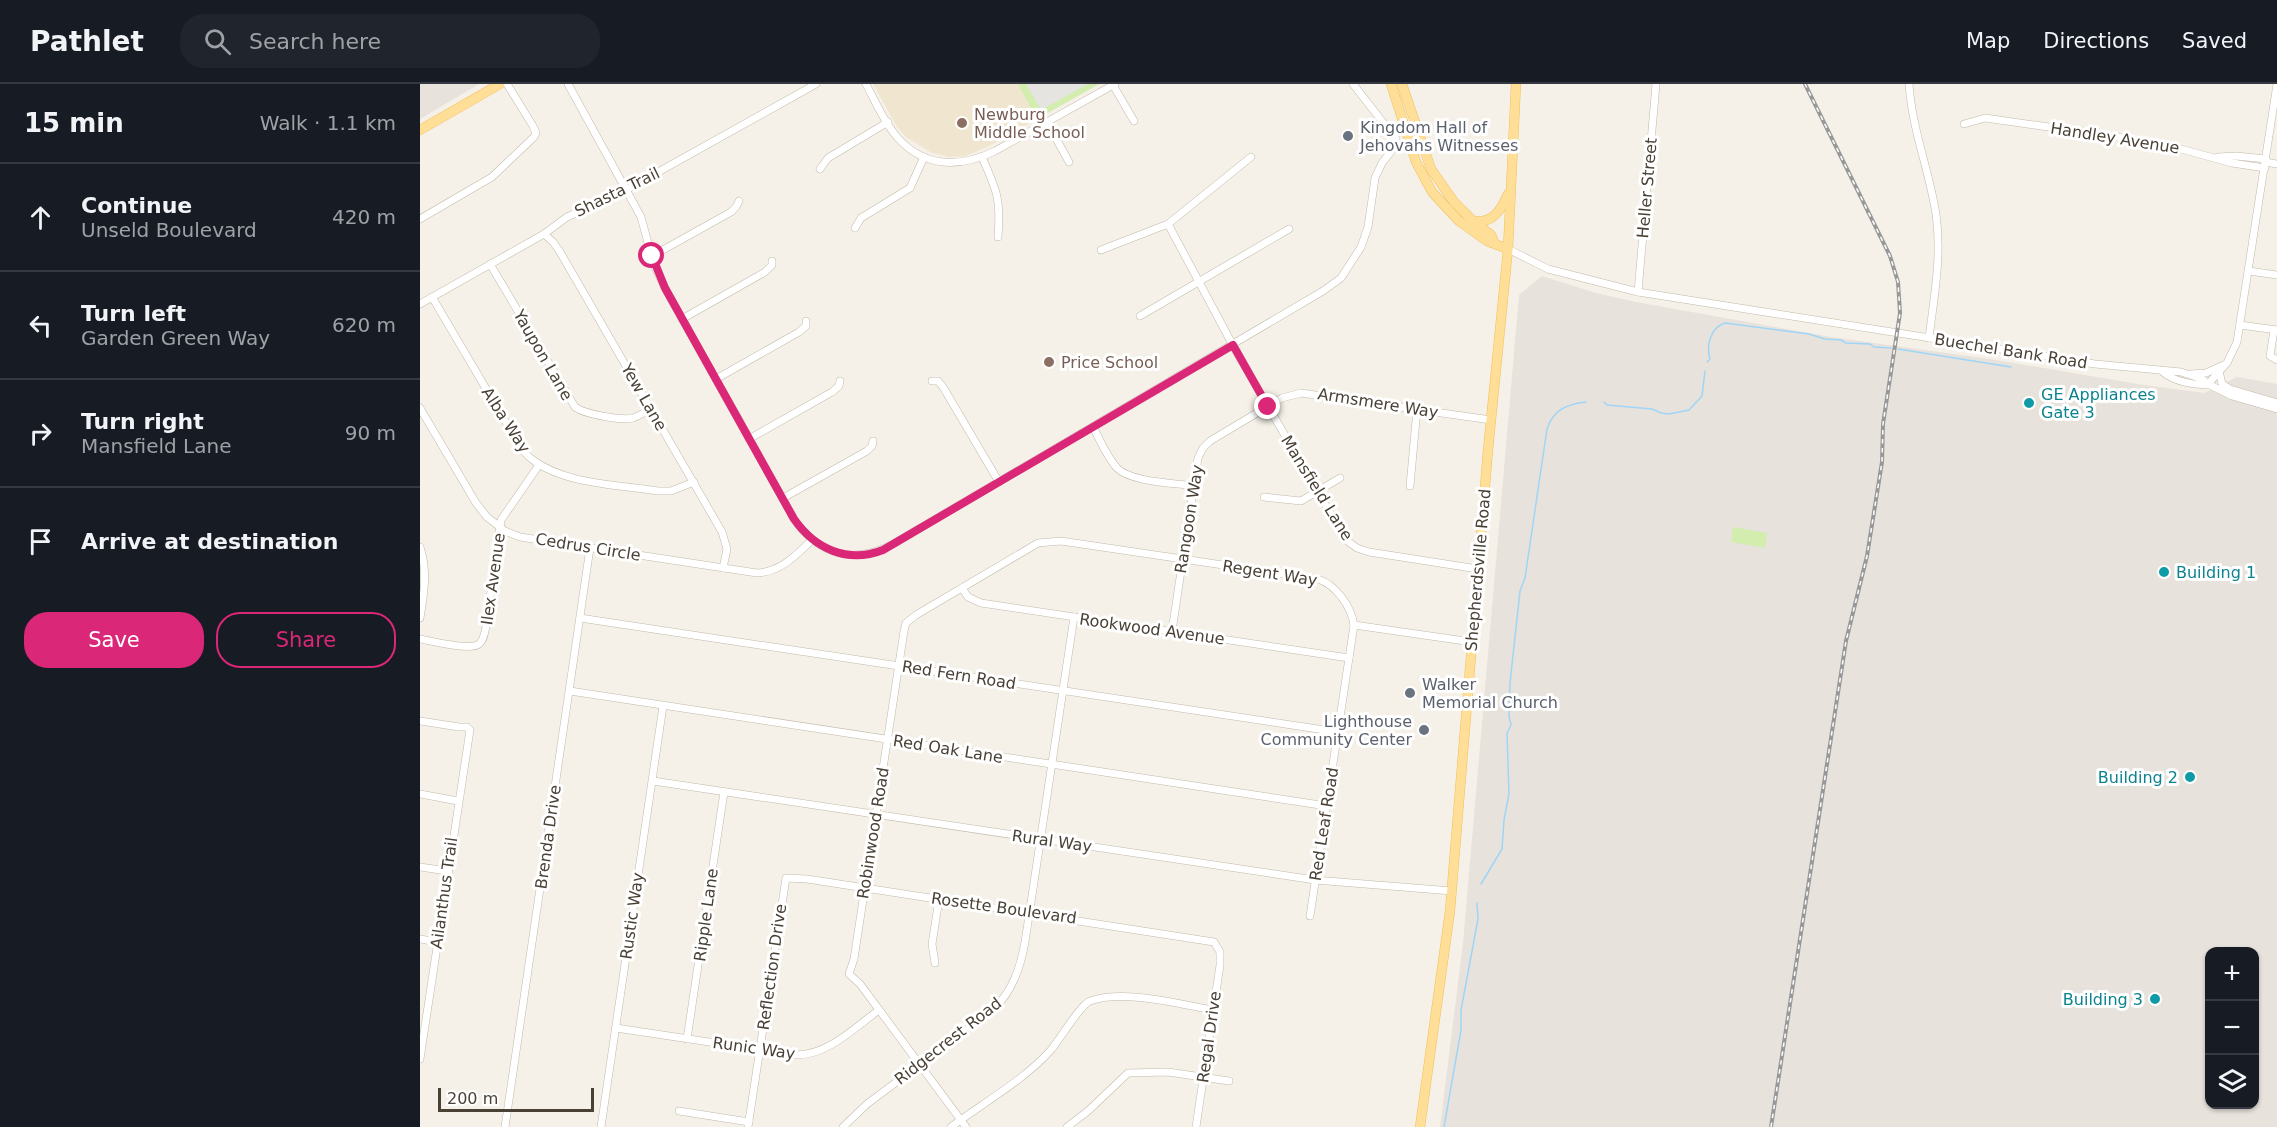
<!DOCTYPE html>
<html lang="en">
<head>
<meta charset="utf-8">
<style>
  :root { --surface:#171b24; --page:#20242c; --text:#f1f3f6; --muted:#9ea1a6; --line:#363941; --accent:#db2777 }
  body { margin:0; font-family:"DejaVu Sans",sans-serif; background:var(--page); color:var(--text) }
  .controls { position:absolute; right:18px; bottom:18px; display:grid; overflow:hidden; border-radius:12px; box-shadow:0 2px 4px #0004 }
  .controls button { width:54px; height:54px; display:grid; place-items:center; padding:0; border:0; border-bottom:2px solid var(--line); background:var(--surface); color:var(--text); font:30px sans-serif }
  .scale { position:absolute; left:18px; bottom:15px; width:156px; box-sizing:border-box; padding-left:6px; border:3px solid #4a4136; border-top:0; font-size:16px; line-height:21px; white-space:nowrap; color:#4a4136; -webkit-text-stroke:4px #fff; paint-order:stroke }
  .stop { position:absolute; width:18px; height:18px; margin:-14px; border:4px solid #db2777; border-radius:50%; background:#fff }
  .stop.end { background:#db2777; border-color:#fff; box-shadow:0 2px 6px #0008 }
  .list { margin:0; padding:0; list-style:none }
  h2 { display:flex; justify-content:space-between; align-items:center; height:78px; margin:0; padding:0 24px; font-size:26px }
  h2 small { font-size:20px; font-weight:400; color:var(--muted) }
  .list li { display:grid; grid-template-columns:39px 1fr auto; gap:18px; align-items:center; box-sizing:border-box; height:108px; padding:0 24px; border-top:2px solid var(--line) }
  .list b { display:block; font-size:22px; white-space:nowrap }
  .list p { margin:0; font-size:20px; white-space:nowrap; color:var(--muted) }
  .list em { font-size:20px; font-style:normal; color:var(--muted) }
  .actions { display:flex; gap:12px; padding:18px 24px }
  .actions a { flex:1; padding:14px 0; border:2px solid var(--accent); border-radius:24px; text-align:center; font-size:21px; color:var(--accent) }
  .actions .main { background:var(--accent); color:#fff }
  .icon { flex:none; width:33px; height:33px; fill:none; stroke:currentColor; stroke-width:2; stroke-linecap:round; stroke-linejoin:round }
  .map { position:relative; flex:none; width:1857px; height:1043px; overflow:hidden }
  header { display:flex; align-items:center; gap:36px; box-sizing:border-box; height:84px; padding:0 30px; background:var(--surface); border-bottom:2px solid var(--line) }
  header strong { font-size:28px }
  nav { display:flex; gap:33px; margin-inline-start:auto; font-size:21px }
  .search { width:420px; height:54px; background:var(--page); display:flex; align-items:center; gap:15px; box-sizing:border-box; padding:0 21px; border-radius:24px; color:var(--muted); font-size:22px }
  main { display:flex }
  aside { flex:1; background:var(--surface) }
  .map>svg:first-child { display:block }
</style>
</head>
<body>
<header>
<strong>Pathlet</strong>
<div class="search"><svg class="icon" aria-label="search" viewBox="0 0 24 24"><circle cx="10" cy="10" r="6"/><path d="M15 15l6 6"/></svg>Search here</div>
<nav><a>Map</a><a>Directions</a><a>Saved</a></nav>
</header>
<main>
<aside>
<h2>15 min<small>Walk · 1.1 km</small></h2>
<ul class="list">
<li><svg class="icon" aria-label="ahead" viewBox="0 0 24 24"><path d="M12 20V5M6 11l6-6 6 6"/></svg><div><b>Continue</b><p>Unseld Boulevard</p></div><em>420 m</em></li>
<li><svg class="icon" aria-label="left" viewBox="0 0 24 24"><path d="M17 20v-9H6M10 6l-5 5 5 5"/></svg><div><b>Turn left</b><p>Garden Green Way</p></div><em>620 m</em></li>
<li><svg class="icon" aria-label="right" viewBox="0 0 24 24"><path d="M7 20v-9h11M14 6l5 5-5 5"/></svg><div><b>Turn right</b><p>Mansfield Lane</p></div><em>90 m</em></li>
<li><svg class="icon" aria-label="arrive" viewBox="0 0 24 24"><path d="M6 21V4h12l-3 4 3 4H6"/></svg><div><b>Arrive at destination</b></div></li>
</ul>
<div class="actions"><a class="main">Save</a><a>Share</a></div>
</aside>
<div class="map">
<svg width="1857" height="1043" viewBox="0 0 1857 1043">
  <rect width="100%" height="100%" fill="#f5f1e8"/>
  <g fill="#e8e2dc" fill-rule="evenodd">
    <polygon points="0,0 59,0 0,35"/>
    <path d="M 1122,192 L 1176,209 L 1216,218 L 1411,253 L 1570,275 L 1724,301 L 1784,309 L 1817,293 L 1857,300 L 1857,1043 L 1020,1043 L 1043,859 L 1099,211 ZM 1790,868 L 1834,868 L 1834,1020 L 1790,1020 Z"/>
  </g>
  <polygon fill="#f0e6d0" points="453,0 679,0 567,63 546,72 529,73 512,69 486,53 477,43"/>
  <g fill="#d2edad">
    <polygon points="598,0 679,0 617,35"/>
    <polygon points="1313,443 1347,449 1345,464 1311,458"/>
  </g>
  <polygon fill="#e6e4e0" points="606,0 668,0 621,26"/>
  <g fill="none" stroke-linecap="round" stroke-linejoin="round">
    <g stroke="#9fd5f7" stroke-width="1.5">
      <polyline points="1478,265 1591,283"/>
      <path d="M 1287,278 L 1290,275 C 1286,262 1290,244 1305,239 L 1389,250 L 1405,255 L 1421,256 L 1426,259 L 1450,260 L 1454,263 L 1471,264"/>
      <polyline points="1184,318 1187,321 1232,325 1241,329 1249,330 1269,326 1282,312 1285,287"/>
      <path d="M 1061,800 L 1082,765 L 1084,736 L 1089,710 L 1087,649 L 1091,641 L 1089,632 L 1090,599 L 1100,507 L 1105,494 L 1127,345 C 1133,326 1147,320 1166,318"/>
      <polyline points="1024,1043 1041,946 1041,926 1058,835 1057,819"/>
    </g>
    <g stroke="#c2b9a9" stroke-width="8">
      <g id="minor">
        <path d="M 148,0 L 221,133 L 234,181 L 245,204 L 374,435 C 399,471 434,481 473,460 L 903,207 L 921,194 L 941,163 L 948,143 L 955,94 L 962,79 L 977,60 L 976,55 L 933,0"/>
        <path d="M 446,0 C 455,17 464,38 477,53 C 504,84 540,84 575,67 L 695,0"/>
        <path d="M 1489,0 C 1492,45 1509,86 1516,130 C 1522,172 1514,213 1509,254"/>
        <polyline points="693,1 714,37"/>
        <polyline points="627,38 649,78"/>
        <polyline points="1544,40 1565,34 1685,51 1750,62 1812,79 1845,84"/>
        <path d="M 562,73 C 577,107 581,115 578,153"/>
        <polyline points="1798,73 1816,72 1846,75"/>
        <polyline points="1845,78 1857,80"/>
        <polyline points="400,85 408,74 468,38"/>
        <polyline points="0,135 72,93 114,53 116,49 113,42 87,0"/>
        <polyline points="748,140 817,269 926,456 937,464 949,468 1058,485"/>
        <polyline points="435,144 441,134 490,104 504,73"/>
        <polyline points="124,150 133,158 140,168 302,448 307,465 303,484"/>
        <polyline points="1088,165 1128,185 1218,208 1675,280 1761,288 1782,295 1788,300 1812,312 1857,325"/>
        <polyline points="681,166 748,140 831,73"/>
        <polyline points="232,172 311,128 316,123 319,117"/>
        <path d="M 70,180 L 155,323 C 164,330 202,337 213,334 C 219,332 225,328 231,325"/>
        <polyline points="1829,187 1857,191"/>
        <polyline points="1218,208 1236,0"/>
        <path d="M 12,213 L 91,347 C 97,358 103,369 113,376 C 144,400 200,401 238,407 L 251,407 L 274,398"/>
        <polyline points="0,220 124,150 147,133 197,111 396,0"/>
        <polyline points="720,232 869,145"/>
        <polyline points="262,235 345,188 352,181 352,177"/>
        <polyline points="1820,241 1857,246"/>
        <polyline points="1854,246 1850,272 1857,276"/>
        <polyline points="1799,287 1802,300 1810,305 1857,319"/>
        <path d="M 1743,288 C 1753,297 1775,302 1788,300"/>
        <polyline points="1771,290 1786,289 1804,281"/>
        <polyline points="296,295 379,248 386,242 386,237"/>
        <polyline points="512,297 518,297 523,303 579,398"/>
        <polyline points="1788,300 1807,279 1817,258 1857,0"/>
        <path d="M 0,324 L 56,419 L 67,433 L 85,447 L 100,453 L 337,489 C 361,488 376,471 392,456"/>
        <path d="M 673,343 C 680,356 687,373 697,384 C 710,398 755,399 774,402"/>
        <polyline points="329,355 412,308 419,302 420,297"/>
        <polyline points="990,402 997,325"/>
        <polyline points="844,413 881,417 920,394"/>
        <polyline points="363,414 447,367 452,362 453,357"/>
        <path d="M 0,463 C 8,487 4,510 0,534"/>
        <polyline points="542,504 548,513 561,519 929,574"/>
        <polyline points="160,534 918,648"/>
        <polyline points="934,541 1052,558"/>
        <polyline points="752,547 778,374 783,364 790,357 862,314 881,309 1071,336"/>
        <path d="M 0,555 C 12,557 50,567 59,560 C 64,556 65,548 66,542 L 81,436 L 119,381"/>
        <polyline points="150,607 907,722"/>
        <polyline points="0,637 39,643 47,643 50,646 0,975"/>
        <polyline points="233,697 895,796 1032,807"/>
        <polyline points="0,710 38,717"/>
        <polyline points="0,783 27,787"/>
        <polyline points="0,855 17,858"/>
        <polyline points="515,879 512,860 519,815"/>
        <path d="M 196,944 L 375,971 C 407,972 434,944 459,926"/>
        <polyline points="267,955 304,708"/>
        <polyline points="259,1027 329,1038"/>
        <polyline points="85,1043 170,464"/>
        <polyline points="181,1043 243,622"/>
        <polyline points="328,1043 366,794 387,795 794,858 800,868 800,881 776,1043"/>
        <path d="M 423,1043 L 447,1020 L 573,926 C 593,906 600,885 605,858 L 654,533"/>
        <path d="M 531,1043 C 563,1019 604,996 630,967 C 639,957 660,921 670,917 C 703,905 759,920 793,926"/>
        <path d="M 546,1043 L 440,900 L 429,890 L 434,875 L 484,547 L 486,539 L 496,531 L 618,459 L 641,457 L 898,495 C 916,501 931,522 934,541 L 890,832"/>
        <polyline points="647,1043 668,1027 708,989 748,988 809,997"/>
      </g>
    </g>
    <g stroke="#f0bf5c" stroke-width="10">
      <g id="major">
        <polyline points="971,0 996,78 1012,108 1039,137 1067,157 1088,165"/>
        <polyline points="982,0 1011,85 1034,118 1053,137 1071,151 1074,158"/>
        <polyline points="0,46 80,0"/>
        <path d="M 1053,137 C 1073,140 1081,126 1088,110"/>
        <polyline points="1000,1043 1030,827 1068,366 1088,165 1096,0"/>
      </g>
    </g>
    <use href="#minor" stroke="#fff" stroke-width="7"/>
    <use href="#major" stroke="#ffdf97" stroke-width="9"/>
    <g stroke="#989898" stroke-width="4">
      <polyline id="rail" points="1351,1043 1426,557 1447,472 1462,378 1463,340 1480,229 1478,198 1470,172 1385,0"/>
    </g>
    <use href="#rail" stroke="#fff" stroke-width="1.5" stroke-dasharray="4.5" stroke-linecap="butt"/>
  </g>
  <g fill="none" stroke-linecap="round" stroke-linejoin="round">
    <path stroke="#db2777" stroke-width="8" d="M 232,172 L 245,204 L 374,435 C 395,465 428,480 463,466 L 813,261 L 848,323"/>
  </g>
  <g fill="#8d6e63" stroke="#fff" stroke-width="2">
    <circle cx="542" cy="39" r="6"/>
    <circle cx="629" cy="278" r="6"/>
  </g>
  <g fill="#6b7280" stroke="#fff" stroke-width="2">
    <circle cx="928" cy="52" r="6"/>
    <circle cx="990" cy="609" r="6"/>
    <circle cx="1004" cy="646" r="6"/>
  </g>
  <g fill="#0f9aa8" stroke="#fff" stroke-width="2">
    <circle cx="1609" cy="319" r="6"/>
    <circle cx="1744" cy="488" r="6"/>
    <circle cx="1770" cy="693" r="6"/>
    <circle cx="1735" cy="915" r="6"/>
  </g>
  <g text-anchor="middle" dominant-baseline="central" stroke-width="6" stroke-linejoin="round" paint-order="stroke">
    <g font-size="16" fill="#785e54" stroke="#fff" text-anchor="start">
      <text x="554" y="30">Newburg<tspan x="554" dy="18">Middle School</tspan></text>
      <text x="641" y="278">Price School</text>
    </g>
    <g font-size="16" fill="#5b616d" stroke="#fff" text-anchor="start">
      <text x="940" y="43">Kingdom Hall of<tspan x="940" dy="18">Jehovahs Witnesses</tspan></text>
      <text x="1002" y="600">Walker<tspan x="1002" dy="18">Memorial Church</tspan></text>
      <text x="992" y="637" text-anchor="end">Lighthouse<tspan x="992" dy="18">Community Center</tspan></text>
    </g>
    <g font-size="16" fill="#4a4136" stroke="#fff">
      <text transform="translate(1695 54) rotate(9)">Handley Avenue</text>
      <text transform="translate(1227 104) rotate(-85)">Heller Street</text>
      <text transform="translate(197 108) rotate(-26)">Shasta Trail</text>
      <text transform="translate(1591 267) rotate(9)">Buechel Bank Road</text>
      <text transform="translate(123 271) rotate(60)">Yaupon Lane</text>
      <text transform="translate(224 313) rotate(60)">Yew Lane</text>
      <text transform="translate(958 319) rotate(9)">Armsmere Way</text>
      <text transform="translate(86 336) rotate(57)">Alba Way</text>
      <text transform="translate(897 404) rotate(58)">Mansfield Lane</text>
      <text transform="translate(769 435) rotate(-81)">Rangoon Way</text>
      <text transform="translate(168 463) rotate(9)">Cedrus Circle</text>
      <text transform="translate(1058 486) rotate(-85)">Shepherdsville Road</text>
      <text transform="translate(850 489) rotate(9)">Regent Way</text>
      <text transform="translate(73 495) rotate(-82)">Ilex Avenue</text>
      <text transform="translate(732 545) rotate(8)">Rookwood Avenue</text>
      <text transform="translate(539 591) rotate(9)">Red Fern Road</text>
      <text transform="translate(528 665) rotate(9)">Red Oak Lane</text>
      <text transform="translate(904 740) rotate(-81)">Red Leaf Road</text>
      <text transform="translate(453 749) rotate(-81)">Robinwood Road</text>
      <text transform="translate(128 753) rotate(-82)">Brenda Drive</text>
      <text transform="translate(632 757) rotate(8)">Rural Way</text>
      <text transform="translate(24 809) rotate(-82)">Ailanthus Trail</text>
      <text transform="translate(584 824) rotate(8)">Rosette Boulevard</text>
      <text transform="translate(286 831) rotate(-82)">Ripple Lane</text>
      <text transform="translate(212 832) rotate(-82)">Rustic Way</text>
      <text transform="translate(352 883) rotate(-82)">Reflection Drive</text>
      <text transform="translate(789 953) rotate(-82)">Regal Drive</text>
      <text transform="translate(528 957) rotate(-38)">Ridgecrest Road</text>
      <text transform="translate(334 964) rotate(8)">Runic Way</text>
    </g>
    <g font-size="16" fill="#0d838f" stroke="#fff" text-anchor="start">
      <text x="1621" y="310">GE Appliances<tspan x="1621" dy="18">Gate 3</tspan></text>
      <text x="1756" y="488">Building 1</text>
      <text x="1758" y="693" text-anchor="end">Building 2</text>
      <text x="1723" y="915" text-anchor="end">Building 3</text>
    </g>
  </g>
</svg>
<div class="controls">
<button>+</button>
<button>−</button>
<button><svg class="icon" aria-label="layers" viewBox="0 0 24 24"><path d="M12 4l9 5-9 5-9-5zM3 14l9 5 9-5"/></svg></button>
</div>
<div class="scale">200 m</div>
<div class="stop" style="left:232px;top:172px"></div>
<div class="stop end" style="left:848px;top:323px"></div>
</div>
</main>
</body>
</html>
